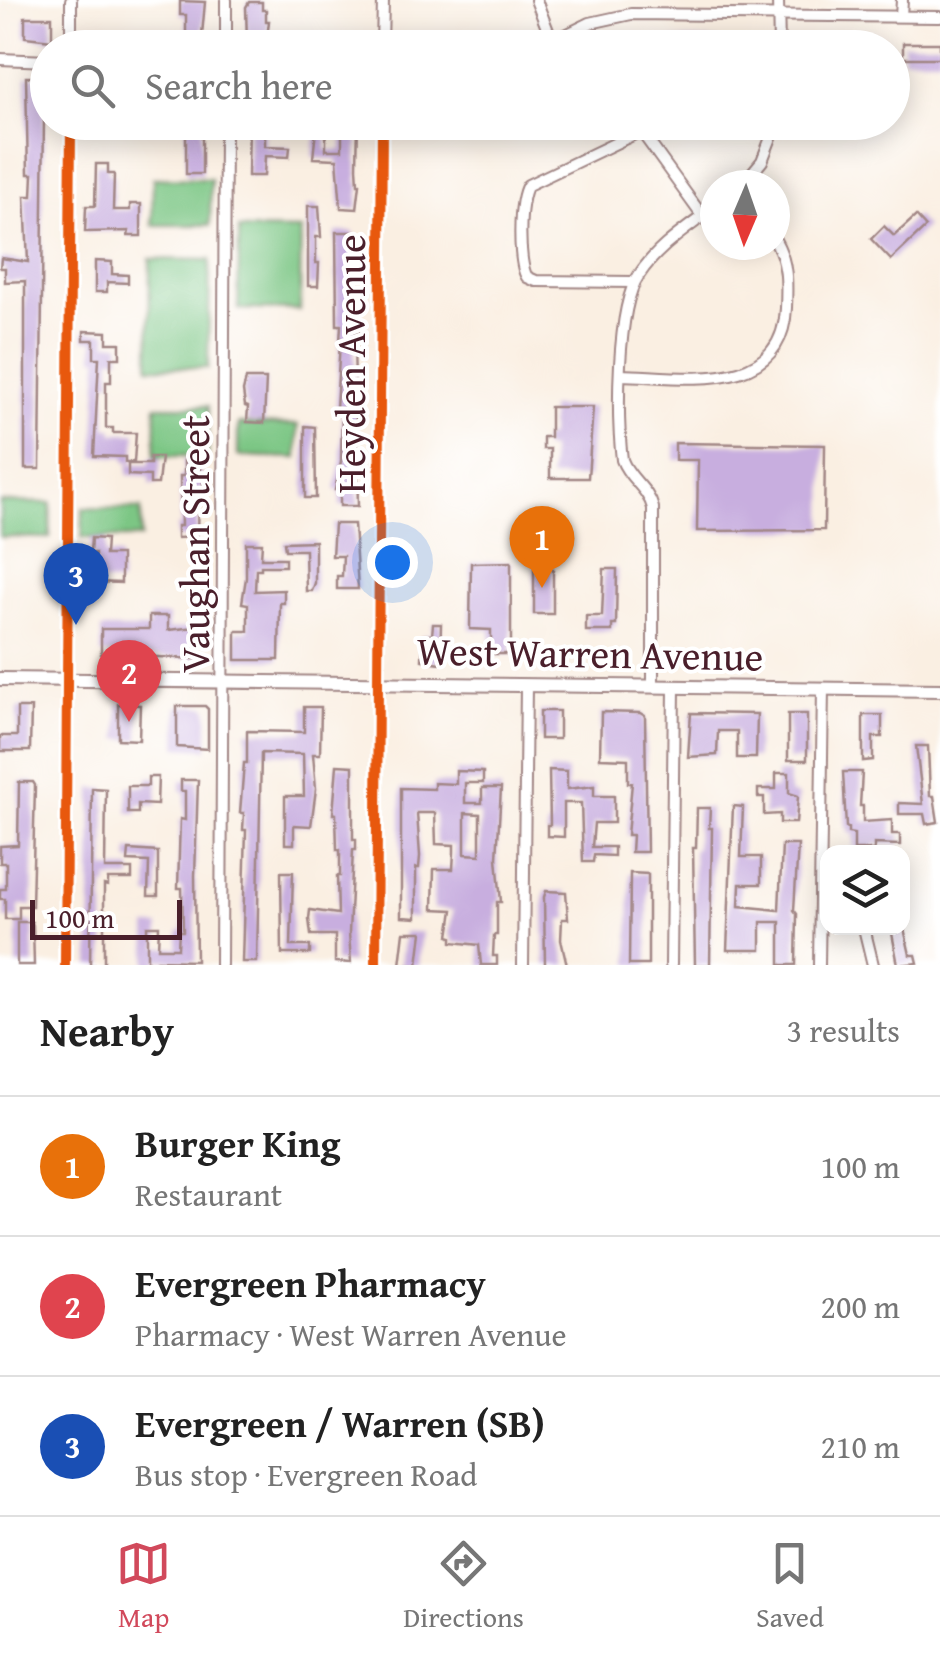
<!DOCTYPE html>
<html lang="en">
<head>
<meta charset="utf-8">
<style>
  :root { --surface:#fff; --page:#f6f6f6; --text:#222; --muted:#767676; --line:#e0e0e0; --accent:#d1495b }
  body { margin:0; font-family:"Gentium Book Plus",serif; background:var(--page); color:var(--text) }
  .controls { position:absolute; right:30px; bottom:30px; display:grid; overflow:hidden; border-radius:20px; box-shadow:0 5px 25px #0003 }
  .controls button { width:90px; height:90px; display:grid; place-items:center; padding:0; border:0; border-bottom:2px solid var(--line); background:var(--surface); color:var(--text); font:50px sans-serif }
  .compass { position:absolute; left:700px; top:170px; width:90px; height:90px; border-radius:50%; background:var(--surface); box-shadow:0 5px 25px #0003; rotate:182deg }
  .scale { position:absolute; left:30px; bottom:25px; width:152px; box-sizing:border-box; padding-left:10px; border:5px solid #4a1f2b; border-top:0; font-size:28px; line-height:35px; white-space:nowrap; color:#4a1f2b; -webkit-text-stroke:8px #fff; paint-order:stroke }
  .you { position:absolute; left:392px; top:562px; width:35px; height:35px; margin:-25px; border:8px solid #fff; border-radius:50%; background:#1a73e8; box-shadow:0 0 0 15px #1a73e833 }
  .badge { display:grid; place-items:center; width:65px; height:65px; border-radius:50%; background:var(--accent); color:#fff; font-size:32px; font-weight:700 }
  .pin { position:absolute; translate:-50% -82px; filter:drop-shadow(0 2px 5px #0008) }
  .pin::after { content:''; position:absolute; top:52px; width:35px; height:30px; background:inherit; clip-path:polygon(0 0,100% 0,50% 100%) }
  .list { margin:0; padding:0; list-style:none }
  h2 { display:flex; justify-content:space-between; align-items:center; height:130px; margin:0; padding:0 40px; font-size:42px }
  h2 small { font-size:32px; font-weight:400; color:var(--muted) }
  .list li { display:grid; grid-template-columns:65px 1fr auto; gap:30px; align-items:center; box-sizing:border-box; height:140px; padding:0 40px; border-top:2px solid var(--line) }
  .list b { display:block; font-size:38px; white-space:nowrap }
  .list p { margin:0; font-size:32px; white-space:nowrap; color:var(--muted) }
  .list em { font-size:32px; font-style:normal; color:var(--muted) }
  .icon { flex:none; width:55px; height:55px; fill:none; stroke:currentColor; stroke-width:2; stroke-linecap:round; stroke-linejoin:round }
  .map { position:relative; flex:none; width:940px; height:965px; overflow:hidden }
  .search { position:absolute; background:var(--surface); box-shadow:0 5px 25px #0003; left:30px; right:30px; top:30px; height:110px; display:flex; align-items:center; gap:25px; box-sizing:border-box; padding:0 35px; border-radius:55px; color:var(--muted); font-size:38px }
  .sheet { height:550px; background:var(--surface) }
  nav { display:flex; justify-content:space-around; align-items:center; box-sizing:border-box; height:140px; border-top:2px solid var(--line); background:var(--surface); font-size:28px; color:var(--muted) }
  nav a { display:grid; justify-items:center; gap:5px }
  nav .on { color:var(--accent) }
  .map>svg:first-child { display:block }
</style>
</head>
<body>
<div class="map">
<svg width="940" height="965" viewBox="0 0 940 965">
  <rect width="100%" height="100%" fill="#fff"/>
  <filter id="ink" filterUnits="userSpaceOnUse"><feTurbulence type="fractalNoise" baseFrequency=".01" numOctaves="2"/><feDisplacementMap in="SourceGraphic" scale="20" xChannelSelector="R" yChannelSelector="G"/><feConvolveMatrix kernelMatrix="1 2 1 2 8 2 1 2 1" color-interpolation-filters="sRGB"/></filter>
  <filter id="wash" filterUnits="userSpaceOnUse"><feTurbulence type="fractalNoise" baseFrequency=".0048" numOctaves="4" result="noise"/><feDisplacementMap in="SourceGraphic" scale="40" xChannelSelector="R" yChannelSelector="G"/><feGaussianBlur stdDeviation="2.25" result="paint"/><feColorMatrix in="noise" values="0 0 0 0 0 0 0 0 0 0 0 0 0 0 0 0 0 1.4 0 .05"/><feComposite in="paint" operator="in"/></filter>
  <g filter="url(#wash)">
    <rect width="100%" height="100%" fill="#faefe2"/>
    <g fill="#7bc684" stroke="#627258" stroke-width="2.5">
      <polygon points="153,178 211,179 210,225 152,225"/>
      <polygon points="239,229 301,230 300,310 238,309"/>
      <polygon points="150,259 210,260 208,368 149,367"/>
      <polygon points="156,406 208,406 208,456 155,456"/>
      <polygon points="238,424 298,425 297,458 238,456"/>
      <polygon points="0,502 51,503 50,538 0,537"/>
      <polygon points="83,508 141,509 141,538 82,538"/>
    </g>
    <g id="blocks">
      <g fill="#c8aedf" fill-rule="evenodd">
        <polygon points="180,1 205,2 201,46 186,46 186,15 180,15"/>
        <polygon points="249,2 262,2 262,10 266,10 266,21 269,21 266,47 249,47 247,43 246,7"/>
        <polygon points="52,17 52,40 25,37 25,17"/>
        <polygon points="630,39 720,40 720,48 630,48"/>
        <rect x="903" y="43" width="37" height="15"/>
        <polygon points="26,77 43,77 44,115 40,469 25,469 25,281 5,282 5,268 0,268 1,258 28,262 25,196 32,196 33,174 28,174"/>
        <rect x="186" y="122" width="16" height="52"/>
        <polygon points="249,122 265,122 265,146 290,147 289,157 265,156 264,176 248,176"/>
        <polygon points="342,122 358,122 357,167 358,184 360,184 357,209 341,208 337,159 313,158 316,130 326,130 326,150 342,150"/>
        <polygon points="96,164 108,164 108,174 114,174 113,210 130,210 130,204 141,204 141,236 128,236 129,231 85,232 86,206 95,206"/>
        <polygon points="308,206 319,206 321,237 316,237 316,263 319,263 318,286 308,286"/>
        <polygon points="916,216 926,227 891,260 871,239 884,226 894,236"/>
        <polygon points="336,232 354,232 354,332 360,332 360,343 354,343 358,506 340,506 340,490 335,490 341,461 342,408 336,408 341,325 337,325"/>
        <polygon points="95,261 112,262 112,274 128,275 128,283 107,282 107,292 95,292"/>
        <polygon points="84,331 107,332 107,343 120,343 120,358 111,358 111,382 106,382 106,428 113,428 113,433 136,433 134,462 125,462 125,457 94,456 99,358 94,358 94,340 84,340"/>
        <polygon points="246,379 266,379 264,423 247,422 248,407 245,406 243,391"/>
        <polygon points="550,407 593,407 588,478 550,478 550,449 543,449 543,437 550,437"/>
        <polygon points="305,426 315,427 316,498 305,498"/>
        <polygon points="675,443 825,445 824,530 697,531 698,460 675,460"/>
        <polygon points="150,457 161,457 158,484 150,484 150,476 128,475 128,464 150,464"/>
        <polygon points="184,460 200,460 200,476 203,476 203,488 198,488 197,537 177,538 177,526 181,526 180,476 184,476"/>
        <polygon points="334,524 354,524 358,589 337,589 337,576 342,576 343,556 332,556"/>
        <polygon points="91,538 106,539 105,555 121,555 121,583 94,582 95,553 90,553"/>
        <polygon points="315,541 315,583 312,591 306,591 305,550 285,550 284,542"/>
        <polygon points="246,543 262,543 261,558 285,558 285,566 261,566 261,569 256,569 255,591 284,590 284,603 280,603 279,660 236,660 236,631 248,631 248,604 242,603 246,578"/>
        <polygon points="511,562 511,654 491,654 491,630 470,629 471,563"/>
        <rect x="534" y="569" width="19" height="45"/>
        <polygon points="604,569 617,569 616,625 612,625 612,631 586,631 586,616 602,616"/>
        <polygon points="149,616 168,616 168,630 196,627 196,659 101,654 101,629 149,629"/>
        <polygon points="433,624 441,624 440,663 422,660 423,635 432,635"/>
        <polygon points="118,704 140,705 139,740 118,739"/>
        <polygon points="177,706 205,706 208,709 208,749 177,747"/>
        <polygon points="304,707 321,707 320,754 313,754 316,789 311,826 294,825 294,844 285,844 285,796 304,796 303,754 261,753 257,962 242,962 246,830 243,830 244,813 240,813 244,763 247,763 247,731 304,732"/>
        <polygon points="17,708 31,708 30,751 0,751 0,736 17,736"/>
        <rect x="540" y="711" width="19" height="28"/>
        <polygon points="601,712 640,713 645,716 647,852 631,852 632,835 627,835 632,783 628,783 628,759 600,758"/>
        <polygon points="691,713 757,714 756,758 737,758 737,731 718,731 717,755 688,757"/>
        <rect x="788" y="714" width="19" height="46"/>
        <polygon points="863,715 882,715 882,737 873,737 873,760 863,761"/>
        <polygon points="916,746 928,746 930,796 934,796 938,822 926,824 924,814 899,814 899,803 923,804"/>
        <polygon points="337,765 353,766 353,839 356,839 356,850 353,850 349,933 351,963 335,962 335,935 311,935 309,919 310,910 338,914 337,876 340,876 340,850 337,850 336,814 333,814"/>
        <polygon points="549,770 567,771 567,789 594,786 594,796 614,796 614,823 594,823 592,847 614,847 614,856 594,855 593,862 583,862 581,803 564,803 564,837 547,836 547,825 550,825"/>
        <path d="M 456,771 L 483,772 L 483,783 L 465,783 L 465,803 L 482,803 L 482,788 L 501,788 L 497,858 L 501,902 L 497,902 L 497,935 L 494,935 L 493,956 L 497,956 L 497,965 L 481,965 L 479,945 L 452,942 L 452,937 L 449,936 L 453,910 L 433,909 L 434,869 L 453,869 L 454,852 L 454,845 L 436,844 L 435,813 L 417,813 L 420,856 L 419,868 L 416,868 L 416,918 L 401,917 L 401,788 L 434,789 L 434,783 L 456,784 ZM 465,813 L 480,814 L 480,855 L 465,854 Z"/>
        <polygon points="843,772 862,772 860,806 863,806 863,822 892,820 892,834 900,834 900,845 874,844 874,850 854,850 854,834 848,833 848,828 846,827"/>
        <polygon points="776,773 789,773 789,793 798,796 796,823 780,823 780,814 764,815 764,797 758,797 758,789 776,789"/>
        <polygon points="148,777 158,777 157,805 138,804 138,813 128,813 128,786 148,786"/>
        <polygon points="181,780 198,780 195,876 196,961 157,960 157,965 147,965 147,926 159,926 158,948 178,948 179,931 183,931 182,888 178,888 180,819 185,820 185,791 181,791"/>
        <polygon points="19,782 33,782 35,785 32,906 19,906 19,919 5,919 5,899 0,899 0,889 6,889 6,863 0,863 0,846 18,845"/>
        <polygon points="92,788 106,789 105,869 132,869 132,879 108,879 108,886 104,885 104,965 90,965"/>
        <polygon points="733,806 743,807 741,857 761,857 761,884 740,884 739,906 779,910 782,845 798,845 794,910 797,914 796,965 780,965 780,922 761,922 761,950 727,950"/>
        <polygon points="697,808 710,808 709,828 712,828 710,965 695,965 693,848 696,848"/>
        <polygon points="129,850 158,852 158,896 148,896 149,862 128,861"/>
        <polygon points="281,872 293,872 291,946 310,946 310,954 282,954"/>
        <polygon points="630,873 648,874 648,965 629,965"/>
        <polygon points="546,891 566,892 568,919 562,919 561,940 567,965 545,965 544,897"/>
        <polygon points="17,922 32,922 33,925 34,965 17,965"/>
        <polygon points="891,928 904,928 910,955 916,955 918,963 898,965"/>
        <polygon points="404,932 422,932 418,965 400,965"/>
      </g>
    </g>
  </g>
  <g filter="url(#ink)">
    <use href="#blocks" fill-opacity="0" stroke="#a28786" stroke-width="2.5"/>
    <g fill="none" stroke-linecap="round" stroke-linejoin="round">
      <g stroke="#a28786" stroke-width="14">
        <g id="minor">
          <polyline points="536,0 552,41"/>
          <polyline points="778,0 779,48"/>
          <polyline points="901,16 902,0"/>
          <polyline points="71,48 71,0"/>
          <polyline points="226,48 226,0"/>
          <polyline points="382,48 383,0"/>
          <polyline points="539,48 590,23 631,14 940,17"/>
          <polyline points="0,59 48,61"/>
          <polyline points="742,185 762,161 777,122"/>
          <path d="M 634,282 L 536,281 L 527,277 C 518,263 518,200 528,185 L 641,131 L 703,217"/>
          <path d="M 621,375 C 682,376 782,397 786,308 C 787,283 788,263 775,240"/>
          <path d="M 653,687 L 653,508 C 648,488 629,479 622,460 C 617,418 616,308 639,275 C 658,246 688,228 715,207"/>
          <polyline points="864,928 873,965"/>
          <polyline points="65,965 71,122"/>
          <polyline points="221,965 225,122"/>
          <polyline points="376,965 382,122"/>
          <polyline points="523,965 526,685"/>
          <polyline points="671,965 674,687"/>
          <polyline points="819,965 823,688"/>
        </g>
      </g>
      <g stroke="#a28786" stroke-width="16">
        <polyline id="major" points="0,679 940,690"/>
      </g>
      <use href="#minor" stroke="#fff" stroke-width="10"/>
      <use href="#major" stroke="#fff" stroke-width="12"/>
      <g stroke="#fff" stroke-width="16">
        <g id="cycleway">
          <polyline points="65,965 71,122"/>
          <polyline points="376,965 382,122"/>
        </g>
      </g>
      <use href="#cycleway" stroke="#e8590c" stroke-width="10"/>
    </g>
  </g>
  <g text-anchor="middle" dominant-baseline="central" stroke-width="8" stroke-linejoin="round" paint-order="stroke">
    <g font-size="40" fill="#4a1f2b" stroke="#fff">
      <text transform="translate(350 364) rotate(-90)">Heyden Avenue</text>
      <text transform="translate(194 544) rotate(-90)">Vaughan Street</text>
      <text transform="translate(590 653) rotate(1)">West Warren Avenue</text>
    </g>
  </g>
</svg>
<div class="controls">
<button><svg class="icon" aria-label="layers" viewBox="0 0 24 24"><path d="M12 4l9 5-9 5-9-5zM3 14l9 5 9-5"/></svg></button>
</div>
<svg class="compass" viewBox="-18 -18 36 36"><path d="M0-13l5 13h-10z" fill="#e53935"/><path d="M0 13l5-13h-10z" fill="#767676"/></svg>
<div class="scale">100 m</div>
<div class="you"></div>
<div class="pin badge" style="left:542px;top:588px;background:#e8710a">1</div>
<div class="pin badge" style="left:129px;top:722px;background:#e0444e">2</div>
<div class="pin badge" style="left:76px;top:625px;background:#1a4fb4">3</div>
<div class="search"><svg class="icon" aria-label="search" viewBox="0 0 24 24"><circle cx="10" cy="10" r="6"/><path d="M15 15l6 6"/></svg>Search here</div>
</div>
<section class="sheet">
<h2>Nearby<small>3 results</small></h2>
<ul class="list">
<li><span class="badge" style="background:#e8710a">1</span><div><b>Burger King</b><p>Restaurant</p></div><em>100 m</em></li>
<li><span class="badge" style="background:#e0444e">2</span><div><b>Evergreen Pharmacy</b><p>Pharmacy · West Warren Avenue</p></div><em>200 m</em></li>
<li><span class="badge" style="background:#1a4fb4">3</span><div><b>Evergreen / Warren (SB)</b><p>Bus stop · Evergreen Road</p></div><em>210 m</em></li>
</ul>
</section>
<nav>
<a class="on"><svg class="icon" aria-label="map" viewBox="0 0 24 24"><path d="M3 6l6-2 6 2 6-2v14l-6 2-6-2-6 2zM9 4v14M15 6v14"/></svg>Map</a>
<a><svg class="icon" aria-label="directions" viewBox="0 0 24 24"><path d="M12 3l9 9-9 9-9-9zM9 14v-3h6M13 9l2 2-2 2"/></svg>Directions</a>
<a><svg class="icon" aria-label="saved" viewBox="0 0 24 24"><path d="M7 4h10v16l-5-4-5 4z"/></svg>Saved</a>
</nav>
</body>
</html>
